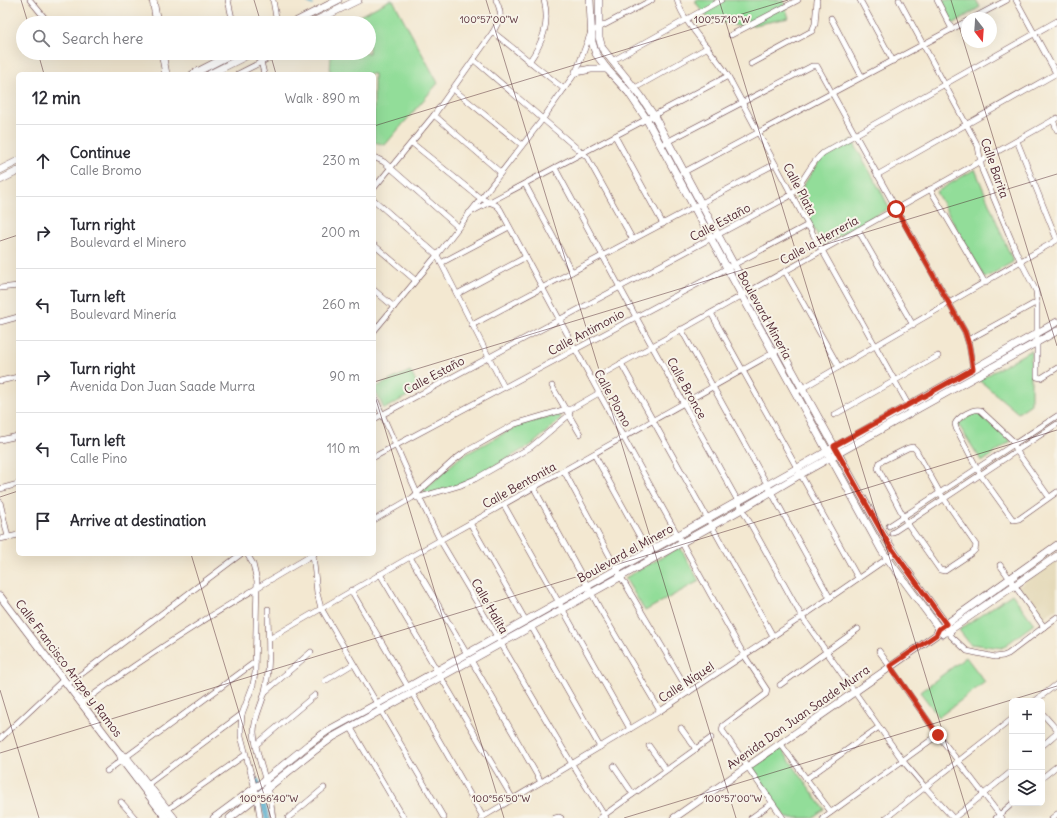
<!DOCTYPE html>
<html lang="en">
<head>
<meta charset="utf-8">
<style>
  :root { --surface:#fff; --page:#f7f7f7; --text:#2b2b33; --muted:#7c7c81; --line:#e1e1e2 }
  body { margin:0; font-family:Delius,sans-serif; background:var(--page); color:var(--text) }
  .controls { position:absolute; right:12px; bottom:12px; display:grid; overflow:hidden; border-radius:6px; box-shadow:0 4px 16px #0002 }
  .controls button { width:36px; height:36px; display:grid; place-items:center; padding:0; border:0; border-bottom:1px solid var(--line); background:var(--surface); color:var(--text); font:20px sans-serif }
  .compass { position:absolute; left:961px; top:12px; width:36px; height:36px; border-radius:50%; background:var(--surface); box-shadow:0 4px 16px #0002; rotate:163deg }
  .stop { position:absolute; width:12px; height:12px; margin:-9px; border:3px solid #c8321e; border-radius:50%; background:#fff }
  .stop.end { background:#c8321e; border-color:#fff; box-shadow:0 1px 4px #0008 }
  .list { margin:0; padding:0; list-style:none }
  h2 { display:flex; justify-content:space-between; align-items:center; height:52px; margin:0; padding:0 16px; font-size:17px }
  h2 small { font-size:13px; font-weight:400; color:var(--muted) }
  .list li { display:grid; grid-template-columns:26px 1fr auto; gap:12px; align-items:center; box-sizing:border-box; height:72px; padding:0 16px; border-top:1px solid var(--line) }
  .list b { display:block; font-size:15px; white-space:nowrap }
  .list p { margin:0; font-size:13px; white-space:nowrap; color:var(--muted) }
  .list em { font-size:13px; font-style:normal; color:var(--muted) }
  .icon { flex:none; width:22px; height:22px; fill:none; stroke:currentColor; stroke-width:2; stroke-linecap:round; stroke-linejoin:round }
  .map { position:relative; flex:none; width:1057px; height:818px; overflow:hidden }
  .search { position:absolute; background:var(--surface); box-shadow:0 4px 16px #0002; left:16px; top:16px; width:360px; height:44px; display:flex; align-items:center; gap:10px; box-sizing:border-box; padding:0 14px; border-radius:22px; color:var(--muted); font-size:15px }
  .panel { position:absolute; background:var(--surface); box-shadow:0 4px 16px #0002; left:16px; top:72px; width:360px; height:484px; border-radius:6px }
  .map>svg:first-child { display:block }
</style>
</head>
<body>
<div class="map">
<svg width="1057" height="818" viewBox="0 0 1057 818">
  <rect width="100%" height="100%" fill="#f7f3e8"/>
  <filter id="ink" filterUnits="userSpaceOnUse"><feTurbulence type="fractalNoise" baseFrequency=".025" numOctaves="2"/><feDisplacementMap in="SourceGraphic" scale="8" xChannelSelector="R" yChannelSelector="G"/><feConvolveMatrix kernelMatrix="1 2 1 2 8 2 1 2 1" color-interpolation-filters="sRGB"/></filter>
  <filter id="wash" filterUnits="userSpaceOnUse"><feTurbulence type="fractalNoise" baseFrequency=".012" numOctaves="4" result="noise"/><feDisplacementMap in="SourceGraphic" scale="16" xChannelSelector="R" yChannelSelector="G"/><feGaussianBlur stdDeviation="0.9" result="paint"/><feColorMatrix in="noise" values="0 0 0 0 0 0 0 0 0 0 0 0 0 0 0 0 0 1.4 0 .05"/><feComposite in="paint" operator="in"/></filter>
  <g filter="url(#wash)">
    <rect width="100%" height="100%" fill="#f3e8d1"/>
    <polygon fill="#e5daba" points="1057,559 1057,608 1041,619 1018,587"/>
    <g fill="#92dd99" stroke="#6e7e62">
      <polygon points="390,0 393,0 438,83 385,145 374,142 374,74 330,74 331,53 369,53 369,23 346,23"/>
      <polygon points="696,0 783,0 789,18 754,25 738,26 709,19 696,3"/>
      <polygon points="941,0 976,0 980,7 953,24"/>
      <polygon points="852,140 883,195 889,208 823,245 796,197 821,158"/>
      <polygon points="975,169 1013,262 985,278 936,192"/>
      <polygon points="1031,350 1031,404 1018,413 979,380"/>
      <polygon points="410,371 420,389 384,409 374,388"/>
      <polygon points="976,412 1011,441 982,462 958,424"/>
      <polygon points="559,414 561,419 534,443 468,482 428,495 423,491 459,458 519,425"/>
      <polygon points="680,547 699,581 645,611 625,578"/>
      <polygon points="1012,594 1034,624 1002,648 970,644 959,630"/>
      <polygon points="966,657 985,682 939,717 920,692"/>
      <polygon points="781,748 824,809 812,818 786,818 751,769"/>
    </g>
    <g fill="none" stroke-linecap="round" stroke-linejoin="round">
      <polyline stroke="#4ba7ca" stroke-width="1.5" points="304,0 313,5"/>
      <polyline stroke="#4ba7ca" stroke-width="5.5" points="257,781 267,818"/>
    </g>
  </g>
  <g filter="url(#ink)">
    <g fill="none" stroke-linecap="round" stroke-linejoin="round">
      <g stroke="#633d44" stroke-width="6">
        <g id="street">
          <polyline points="30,0 49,23"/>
          <polyline points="228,0 233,23"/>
          <polyline points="273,0 277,23"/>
          <path d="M 677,0 C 684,25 714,52 728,76 L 808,225 L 910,408"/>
          <polyline points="860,0 893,61"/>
          <polyline points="899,0 978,146 982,170 1018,256 1036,291 1037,302 1037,377 1041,378 1057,368"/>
          <polyline points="937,0 952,29"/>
          <polyline points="1016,0 1057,75"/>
          <polyline points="831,18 862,77"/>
          <polyline points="973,18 1007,0"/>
          <polyline points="493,32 564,89"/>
          <polyline points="731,35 798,0"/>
          <polyline points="259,53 264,74"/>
          <polyline points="474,60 587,157 633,240"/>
          <polyline points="612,61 721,0"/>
          <path d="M 529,62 C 543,42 550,24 544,0"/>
          <polyline points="751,64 812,31 815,24 817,0"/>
          <polyline points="238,74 279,53"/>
          <polyline points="635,88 708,47"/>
          <polyline points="453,89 522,145"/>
          <polyline points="434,115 500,172"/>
          <polyline points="1053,120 1057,130"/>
          <polyline points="615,136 663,224"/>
          <polyline points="1017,141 1057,240"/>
          <polyline points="412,143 480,198 496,205 500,209 599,393 744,655 767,690 766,694 723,726 722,730 783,818"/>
          <polyline points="661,145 812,66 817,66 965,332 969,345 973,369"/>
          <polyline points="374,157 384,162 458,227"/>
          <polyline points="555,168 636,317 802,617 903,761 925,787 953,818"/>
          <polyline points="682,173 967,21"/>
          <polyline points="877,175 1057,73"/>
          <polyline points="525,184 572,272"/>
          <path d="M 374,188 L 434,115 L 493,32 C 501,18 503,15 496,0"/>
          <polyline points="930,189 985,283"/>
          <polyline points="374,200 437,255 504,387"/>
          <polyline points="469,213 728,76"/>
          <polyline points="858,230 913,325"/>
          <polyline points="374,245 415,280"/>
          <polyline points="441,263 509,227"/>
          <polyline points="785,271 839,367"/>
          <polyline points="0,288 18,286"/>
          <polyline points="374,290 394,307"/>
          <polyline points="457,294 526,257"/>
          <polyline points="711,313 858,578"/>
          <polyline points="0,322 18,317"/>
          <polyline points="472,325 775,164"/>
          <polyline points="681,329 830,598"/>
          <polyline points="374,331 437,255 542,120 576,72 591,32 652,0"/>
          <polyline points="968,340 1037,302"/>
          <polyline points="621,363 773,636"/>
          <polyline points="592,380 1057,118"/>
          <polyline points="0,381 18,377"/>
          <polyline points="552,386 580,434"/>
          <polyline points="796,392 1057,240"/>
          <polyline points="374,396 417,493 440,540 572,764 606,818"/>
          <polyline points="834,415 938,356"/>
          <path d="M 374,419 L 788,197 C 803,186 808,165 823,153 L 1057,21"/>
          <polyline points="0,440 18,436"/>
          <polygon points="913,447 916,450 940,493 976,545 975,550 972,553 945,571 940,570 907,523 878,468 880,462 908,448"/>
          <polyline points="594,454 652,559"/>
          <polyline points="374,457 808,225"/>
          <polyline points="564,471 621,577 689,692"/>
          <polyline points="534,488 600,609 660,711"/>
          <polyline points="0,489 18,484"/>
          <path d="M 1049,497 L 1018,453 L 1012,440 L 980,410 C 973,408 958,417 955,424 L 956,428 L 980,474 L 1013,520 L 1019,519 L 1057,492"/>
          <polyline points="417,498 461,485 475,479 531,447 569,415 571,409"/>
          <polyline points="0,502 8,537"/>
          <polyline points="504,505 630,729"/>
          <polyline points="374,520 412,498 453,461 465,452 515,424 566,409 571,409 599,393"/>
          <polyline points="470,523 526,621"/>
          <polyline points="889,526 1057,416"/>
          <polyline points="892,533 1057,424"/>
          <polyline points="0,539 18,535"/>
          <polyline points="247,554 253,564 257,581 255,673 253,685 242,714 241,726 241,736 257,797 260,818"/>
          <polyline points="313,554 317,593 321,608 444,818"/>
          <polyline points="410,557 467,654"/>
          <polyline points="1000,565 1044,627"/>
          <polyline points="380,574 513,799"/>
          <polyline points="351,590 408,687"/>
          <path d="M 268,609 C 268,636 271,664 265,691 C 262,705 254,717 254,732 C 255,750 263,771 268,788 C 271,797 271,808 273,818"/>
          <polyline points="531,626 600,747"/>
          <polyline points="950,630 951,636 967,651 995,657 1003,656 1008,654 1057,617"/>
          <polyline points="269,639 410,557 780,349"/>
          <polyline points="879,651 938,735 1002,818"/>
          <polyline points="471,660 541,782"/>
          <polyline points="325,681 353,664"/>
          <polyline points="68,684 241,554"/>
          <polyline points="780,685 858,629"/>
          <polyline points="265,692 311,652"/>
          <polyline points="412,693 483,817"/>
          <polyline points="1035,701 1057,684"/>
          <path d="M 82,703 C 156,648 234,601 314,554"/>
          <polyline points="1042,713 1057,730"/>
          <polyline points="351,728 404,818"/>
          <polyline points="681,728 696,749"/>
          <polyline points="0,739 64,679"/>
          <polyline points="780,743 831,812"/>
          <polyline points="257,744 315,695"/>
          <polyline points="649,746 666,770"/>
          <polyline points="1042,746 1057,733"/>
          <polyline points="614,766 633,794"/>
          <polyline points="107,771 255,662"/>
          <polyline points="1042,778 1057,766"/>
          <polyline points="806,779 879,727"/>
          <polyline points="148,784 242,714"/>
          <polyline points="121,802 135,818"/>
          <polyline points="168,809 245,755"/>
          <polyline points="288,818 324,788"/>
          <polyline points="481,818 660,711 802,617 895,553"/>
          <polyline points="555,818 559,817 561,818"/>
          <polyline points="600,818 711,738"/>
          <polyline points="751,818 772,803"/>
          <polyline points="823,818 938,735"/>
          <polyline points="886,818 1012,719"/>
          <polyline points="954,818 1012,771"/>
          <polyline points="996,818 1013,803"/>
          <polyline points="1052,818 1057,814"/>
        </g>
      </g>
      <g stroke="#633d44" stroke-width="8">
        <g id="secondary">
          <polyline points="153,0 157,23"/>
          <polyline points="590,0 592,42 596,54 607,69 629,93 647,120 727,268 882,551 943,634"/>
          <polyline points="599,0 599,37 602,48 640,95 654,116 734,265 880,529 895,553 950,630"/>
          <polyline points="293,23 338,0"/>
          <polyline points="311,23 358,0"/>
          <polyline points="162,53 166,74"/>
          <polyline points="576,72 591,69 607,69"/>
          <polyline points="193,74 234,53"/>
          <polyline points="210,74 252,53"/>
          <polyline points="0,170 18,161"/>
          <polyline points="0,180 18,171"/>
          <polyline points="0,596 120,754 122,760 166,818"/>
          <polyline points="947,632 1057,556"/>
          <polyline points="121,754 126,757 174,818"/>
          <polyline points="214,818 260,784 308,745 327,731 408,687 1057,322"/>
          <polyline points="230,818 314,751 333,737 742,509 801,474 1057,331"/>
          <polyline points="674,818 936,635 939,629 1057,545"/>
        </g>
      </g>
      <use href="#street" stroke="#fff" stroke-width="5"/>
      <use href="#secondary" stroke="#fff" stroke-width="7"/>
    </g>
  </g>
  <g fill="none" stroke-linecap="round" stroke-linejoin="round" filter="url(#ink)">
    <polyline stroke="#c8321e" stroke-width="5" points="896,209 965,332 969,345 973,369 834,446 888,543 946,624 939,629 936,635 890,666 938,735"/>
  </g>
  <path fill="none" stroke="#4a1f2b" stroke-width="1" stroke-opacity="0.45" d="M 21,0 L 28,23M 254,0 L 261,23M 486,0 L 736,818M 719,0 L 969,818M 951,0 L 1057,346M 38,53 L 44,74M 270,53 L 276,74M 374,126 L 788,0M 0,241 L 18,235M 374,382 L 1057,174M 374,393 L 504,818M 0,497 L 18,491M 191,554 L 271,818M 0,690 L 39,818M 0,753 L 1057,430M 624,818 L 1057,686"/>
  <g text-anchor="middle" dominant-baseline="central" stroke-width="4" stroke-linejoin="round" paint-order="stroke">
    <g font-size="12" fill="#4a1f2b" stroke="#f7f3e8">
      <text transform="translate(995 168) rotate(71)">Calle Barita</text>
      <text transform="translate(800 189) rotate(62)">Calle Plata</text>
      <text transform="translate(720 222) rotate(-28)">Calle Estaño</text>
      <text transform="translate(819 240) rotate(-29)">Calle la Herrería</text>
      <text transform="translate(765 315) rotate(61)">Boulevard Minería</text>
      <text transform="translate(586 332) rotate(-28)">Calle Antimonio</text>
      <text transform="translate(434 375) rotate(-28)">Calle Estaño</text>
      <text transform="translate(687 388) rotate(61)">Calle Bronce</text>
      <text transform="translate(613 398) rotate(61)">Calle Plomo</text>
      <text transform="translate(519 485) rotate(-29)">Calle Bentonita</text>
      <text transform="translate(625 553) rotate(-29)">Boulevard el Minero</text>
      <text transform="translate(490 606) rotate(60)">Calle Halita</text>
      <text transform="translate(69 668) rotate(53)">Calle Francisco Arizpe y Ramos</text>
      <text transform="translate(686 682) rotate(-33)">Calle Níquel</text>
      <text transform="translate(798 717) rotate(-35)">Avenida Don Juan Saade Murra</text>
    </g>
  </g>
  <g font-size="10" text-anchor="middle" fill="#4a1f2b" stroke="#f7f3e8" stroke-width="4" stroke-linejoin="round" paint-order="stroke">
    <text x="489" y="23">100°57'00"W</text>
    <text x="722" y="23">100°57'10"W</text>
    <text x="269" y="802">100°56'40"W</text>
    <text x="501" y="802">100°56'50"W</text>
    <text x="733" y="802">100°57'00"W</text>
  </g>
</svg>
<div class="controls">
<button>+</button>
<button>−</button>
<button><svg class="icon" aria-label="layers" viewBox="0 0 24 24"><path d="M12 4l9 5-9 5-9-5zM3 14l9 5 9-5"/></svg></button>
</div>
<svg class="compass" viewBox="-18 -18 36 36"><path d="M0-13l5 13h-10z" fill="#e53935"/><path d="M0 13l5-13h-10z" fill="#7c7c81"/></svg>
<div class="stop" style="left:896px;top:209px"></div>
<div class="stop end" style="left:938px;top:735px"></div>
<div class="search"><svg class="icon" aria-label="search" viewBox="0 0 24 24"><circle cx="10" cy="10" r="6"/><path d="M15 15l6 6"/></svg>Search here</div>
<section class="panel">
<h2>12 min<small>Walk · 890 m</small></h2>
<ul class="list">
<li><svg class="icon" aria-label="ahead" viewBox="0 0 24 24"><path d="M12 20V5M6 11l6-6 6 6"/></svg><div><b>Continue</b><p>Calle Bromo</p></div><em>230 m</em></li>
<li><svg class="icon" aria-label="right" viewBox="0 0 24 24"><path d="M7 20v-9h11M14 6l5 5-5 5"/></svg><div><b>Turn right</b><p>Boulevard el Minero</p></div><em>200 m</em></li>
<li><svg class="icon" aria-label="left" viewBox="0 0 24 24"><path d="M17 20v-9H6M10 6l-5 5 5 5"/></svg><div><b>Turn left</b><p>Boulevard Minería</p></div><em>260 m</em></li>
<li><svg class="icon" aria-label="right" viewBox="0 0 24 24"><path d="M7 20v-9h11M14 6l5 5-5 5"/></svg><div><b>Turn right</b><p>Avenida Don Juan Saade Murra</p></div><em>90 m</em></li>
<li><svg class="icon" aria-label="left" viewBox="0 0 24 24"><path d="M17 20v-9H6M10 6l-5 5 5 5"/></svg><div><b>Turn left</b><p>Calle Pino</p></div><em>110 m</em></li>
<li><svg class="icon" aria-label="arrive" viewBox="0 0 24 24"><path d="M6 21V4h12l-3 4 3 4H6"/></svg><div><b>Arrive at destination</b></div></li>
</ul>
</section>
</div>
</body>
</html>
